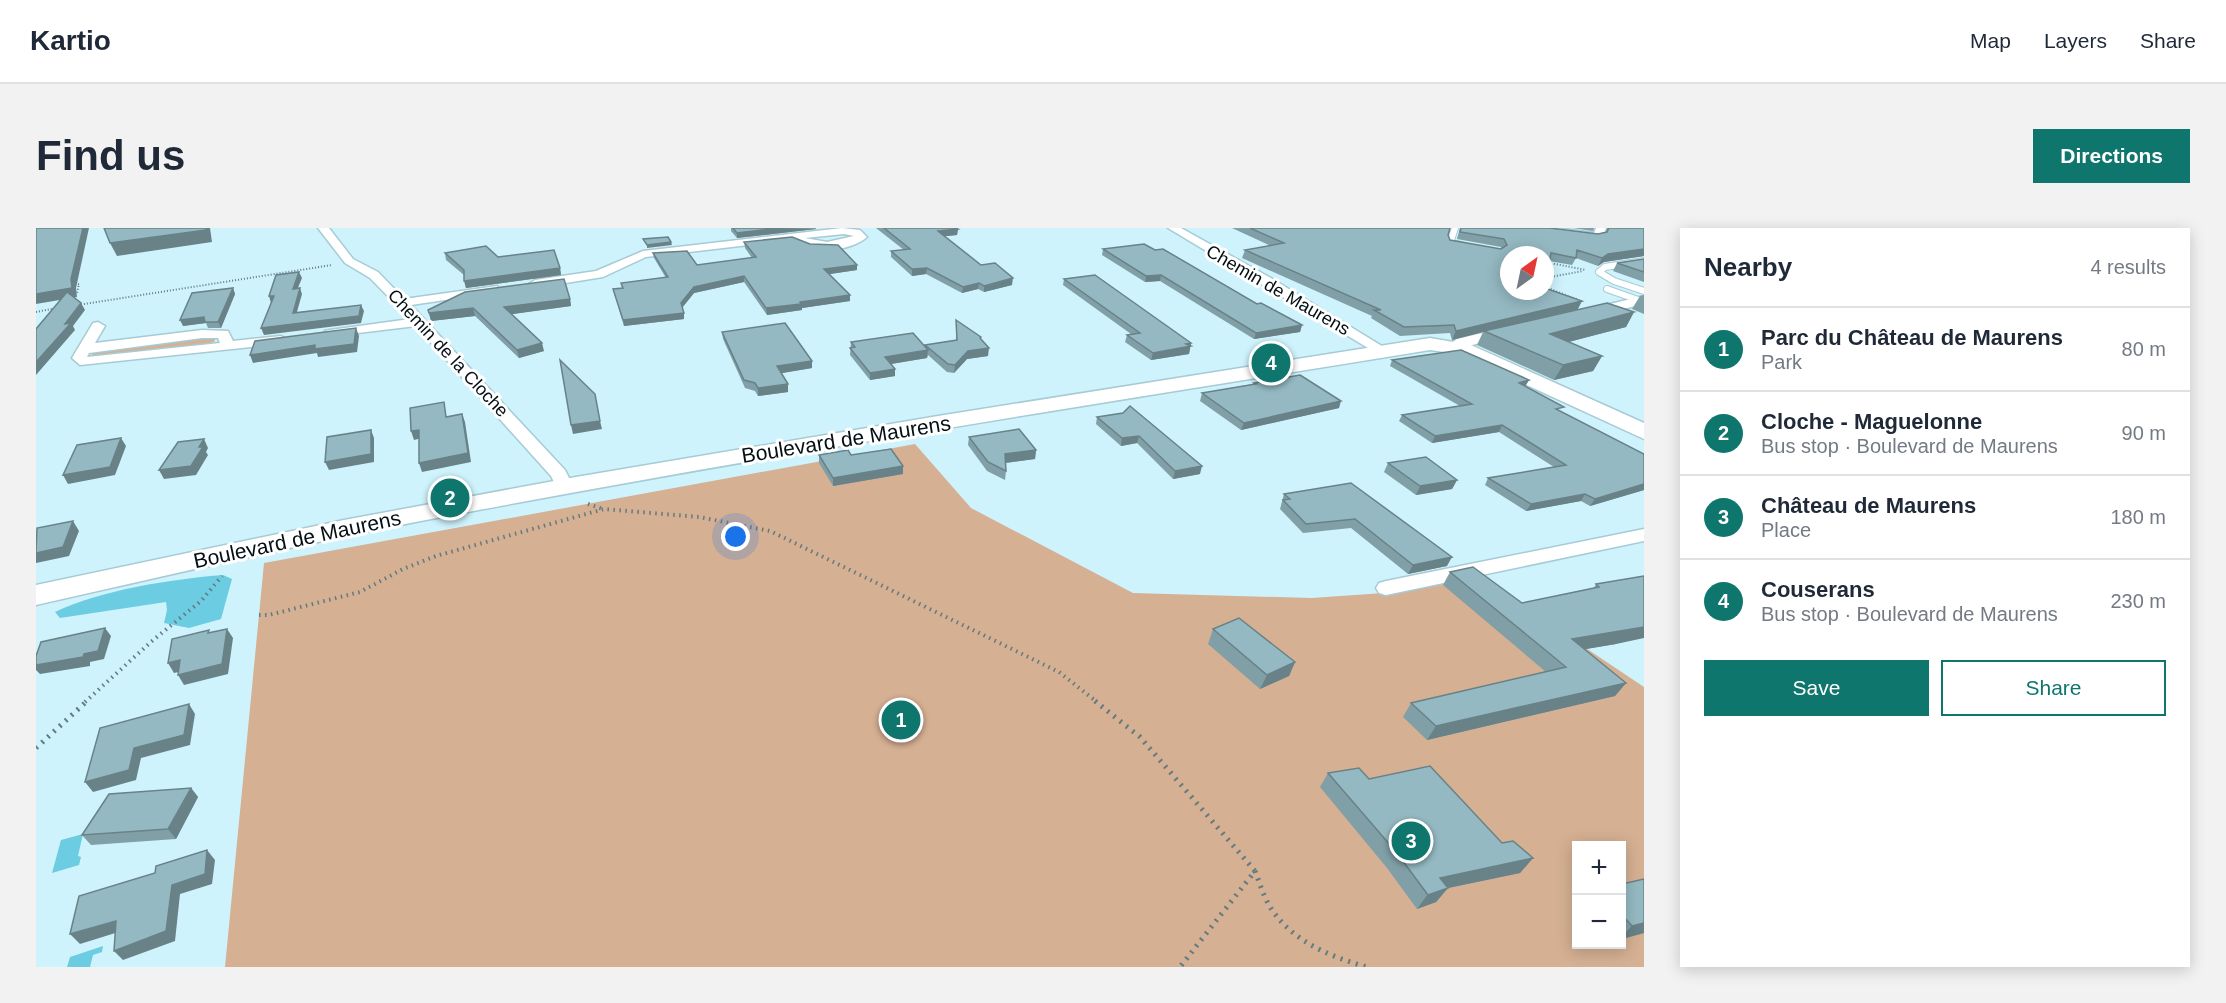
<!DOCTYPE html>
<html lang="en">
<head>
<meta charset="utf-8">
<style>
  :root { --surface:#fff; --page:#f2f2f3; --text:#1f2937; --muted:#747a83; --line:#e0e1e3; --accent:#0f766e }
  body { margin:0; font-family:Arial,sans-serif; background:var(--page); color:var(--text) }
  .controls { position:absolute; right:18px; bottom:18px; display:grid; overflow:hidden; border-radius:0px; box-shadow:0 3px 15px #0003 }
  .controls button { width:54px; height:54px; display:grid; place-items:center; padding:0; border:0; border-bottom:2px solid var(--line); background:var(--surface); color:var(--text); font:30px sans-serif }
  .compass { position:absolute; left:1464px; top:18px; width:54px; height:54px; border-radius:50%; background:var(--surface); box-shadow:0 3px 15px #0003; rotate:33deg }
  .you { position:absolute; left:700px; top:309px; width:21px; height:21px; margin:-15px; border:4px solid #fff; border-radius:50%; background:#1a73e8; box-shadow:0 0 0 9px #1a73e833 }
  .badge { display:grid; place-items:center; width:39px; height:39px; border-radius:50%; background:var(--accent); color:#fff; font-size:20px; font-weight:700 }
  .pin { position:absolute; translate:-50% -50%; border:3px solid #fff; box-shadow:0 2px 6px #0006 }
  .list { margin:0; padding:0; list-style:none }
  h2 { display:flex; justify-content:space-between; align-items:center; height:78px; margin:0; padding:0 24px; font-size:26px }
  h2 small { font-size:20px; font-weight:400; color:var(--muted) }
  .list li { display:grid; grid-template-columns:39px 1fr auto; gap:18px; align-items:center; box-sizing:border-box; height:84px; padding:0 24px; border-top:2px solid var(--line) }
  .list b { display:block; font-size:22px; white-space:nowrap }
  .list p { margin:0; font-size:20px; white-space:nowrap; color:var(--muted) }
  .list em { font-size:20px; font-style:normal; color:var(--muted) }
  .actions { display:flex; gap:12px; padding:18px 24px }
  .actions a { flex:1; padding:14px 0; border:2px solid var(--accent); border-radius:0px; text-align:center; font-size:21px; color:var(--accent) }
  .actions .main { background:var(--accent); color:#fff }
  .map { position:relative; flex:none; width:1608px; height:739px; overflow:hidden; border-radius:0px }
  header { display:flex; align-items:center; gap:36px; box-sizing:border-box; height:84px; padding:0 30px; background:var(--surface); border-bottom:2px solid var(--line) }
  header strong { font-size:28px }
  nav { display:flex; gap:33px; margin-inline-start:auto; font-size:21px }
  .intro { display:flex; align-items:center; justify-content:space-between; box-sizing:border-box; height:144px; padding:0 36px }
  h1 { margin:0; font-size:42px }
  .button { padding:15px 27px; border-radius:0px; background:var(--accent); color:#fff; font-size:21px; font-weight:700 }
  main { display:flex; gap:36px; padding:0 36px }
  aside { flex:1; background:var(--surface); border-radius:0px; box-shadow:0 3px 15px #0003 }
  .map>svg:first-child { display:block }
</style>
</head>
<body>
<header>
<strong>Kartio</strong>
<nav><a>Map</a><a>Layers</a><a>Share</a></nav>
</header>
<div class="intro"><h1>Find us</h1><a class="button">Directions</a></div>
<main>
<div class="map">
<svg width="1608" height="739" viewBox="0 0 1608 739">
  <rect width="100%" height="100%" fill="#cef3fd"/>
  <g fill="#d5b093" fill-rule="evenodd">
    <polygon points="167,109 178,109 179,113 171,117 55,131 55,127 64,122"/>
    <path d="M 879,216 L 935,280 L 1097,365 L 1276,370 L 1348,365 L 1445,350 L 1608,459 L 1608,739 L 189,739 L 228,335 ZM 1540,618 L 1586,618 L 1586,716 L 1540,716 Z"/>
  </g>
  <g fill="#6ccce2">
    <path d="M 187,347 L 196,351 L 185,391 L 153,400 L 128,395 L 131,382 L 130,374 L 24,390 L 19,384 C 65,362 136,351 187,347 Z"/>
    <polygon points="47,606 42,628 45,629 43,637 16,645 25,612"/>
    <polygon points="67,718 66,724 57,727 54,739 31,739 34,729"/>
  </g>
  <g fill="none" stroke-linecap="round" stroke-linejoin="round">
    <g stroke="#a7cbd4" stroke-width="8">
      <g id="lane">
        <polyline points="1419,0 1414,15 1425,17"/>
        <polyline points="1608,33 1569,39 1563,44 1578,53 1608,63"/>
        <polyline points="1571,61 1605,73"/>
      </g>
    </g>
    <g stroke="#a7cbd4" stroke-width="3">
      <g id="street">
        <polygon points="282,0 293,0 317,31 342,44 368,71 461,58 463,61 457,65 375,77 529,242 538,260 535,264 523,264 515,248 380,98 289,109 287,106 289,103 294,102 374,91 334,50 309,35"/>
        <path d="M 806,0 L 824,2 L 831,9 C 813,25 776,25 757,12 L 610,29 L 567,49 L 499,60 L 493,56 L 499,52 L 560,43 L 607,23 ZM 808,6 L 818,8 L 791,14 L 769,10 Z"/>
        <polygon points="1132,0 1145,0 1233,49 1354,123 1347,127 1342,126"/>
        <polygon points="1489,0 1520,0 1558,5 1560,0 1570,0 1567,9 1558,11 1494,3"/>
        <polygon points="1608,68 1608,76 1553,89 1547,85 1548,82"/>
        <path d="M 62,94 L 69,98 L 59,115 L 166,102 L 192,103 L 197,113 L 245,108 L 252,112 L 245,116 L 44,137 L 36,130 L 57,95 ZM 166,110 L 182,110 L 184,115 L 51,129 L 53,125 Z"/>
        <polygon points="1472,99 1477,100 1479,103 1477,106 1418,122 1411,118 1421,111"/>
        <polygon points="1608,301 1608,313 1350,367 1343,365 1340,360 1343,355 1350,353"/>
      </g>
    </g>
    <g stroke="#a7cbd4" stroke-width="3">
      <path id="secondary" d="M 1394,110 L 1435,117 L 1608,195 L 1608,211 L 1423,126 L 1394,122 C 1066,175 737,226 411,288 C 273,314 137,346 0,377 L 0,357 L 308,292 L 534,250 L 902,188 Z"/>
    </g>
    <g stroke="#637a81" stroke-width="2" stroke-dasharray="1 2" stroke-linecap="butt">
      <polyline points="1509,34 1550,42"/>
      <polyline points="1509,50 1547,43"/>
      <polyline points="36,57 43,56 41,65"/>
      <polyline points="1509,59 1543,72"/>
      <polyline points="42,77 296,37"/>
      <polyline points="0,84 20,80"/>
    </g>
    <g stroke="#637a81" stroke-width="4" stroke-dasharray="1.5 4.5" stroke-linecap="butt">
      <polyline points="552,276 567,281"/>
      <polyline points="223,387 233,387 324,364 367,341 400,328 568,281 663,289 734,303 1023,444 1061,474"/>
      <polyline points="49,474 116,413 165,373 186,348"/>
    </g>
    <g stroke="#637a81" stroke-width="5" stroke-dasharray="2 6" stroke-linecap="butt">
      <polyline points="1059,473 1104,509 1219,643 1144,739"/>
      <polyline points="0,520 51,473"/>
      <path d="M 1219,643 C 1224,656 1228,670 1236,682 C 1258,714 1295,729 1331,739"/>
    </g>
    <use href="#lane" stroke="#fff" stroke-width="6"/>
    <use href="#street" fill="#fff" fill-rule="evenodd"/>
    <use href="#secondary" fill="#fff" fill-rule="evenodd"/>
  </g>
  <g fill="#809fa7">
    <polygon points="695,0 780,0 780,1 701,10 695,3"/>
    <polygon points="840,0 920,0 922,1 921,7 909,8 945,37 976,57 948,64 942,61 926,65 890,46 876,48 855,29 855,23 868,22"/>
    <polygon points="1196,0 1414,0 1412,7 1414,12 1465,21 1465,19 1421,11 1424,0 1514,0 1562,6 1570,4 1571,0 1608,0 1608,28 1568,34 1562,38 1540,30 1536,37 1513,33 1473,63 1542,81 1598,84 1590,99 1532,114 1566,128 1557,143 1518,152 1441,117 1447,104 1416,112 1414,105 1364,108 1335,90 1336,88 1206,30 1209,22 1235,18"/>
    <polygon points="1537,0 1558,0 1557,3"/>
    <polygon points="708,14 821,42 793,46 814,73 766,80 766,82 731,87 708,54 658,65 646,80 648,91 588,98 577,61 586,60 585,55 630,50 618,30 617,25 661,37 716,30 709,20"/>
    <polygon points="1067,21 1221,76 1266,97 1264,104 1218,111 1124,53 1109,54 1066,27"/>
    <polygon points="409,25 462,29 524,40 525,47 430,60 428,47 410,32"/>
    <polygon points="1608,31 1608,54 1577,43 1581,35"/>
    <polygon points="1028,51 1155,115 1153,126 1115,132 1089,114 1091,107 1095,106 1027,57"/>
    <polygon points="197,60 199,66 185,100 172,100 170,95 147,98"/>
    <polygon points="1608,67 1608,86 1596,81 1604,68"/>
    <polygon points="534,71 535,78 475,86 508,123 483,130 439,88 395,93 392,82"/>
    <polygon points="920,92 945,109 945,111 952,128 931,131 918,145 911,144 892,127 891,130 855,136 859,148 834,152 814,127 815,114 889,119 889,117 920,112"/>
    <polygon points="686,104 776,133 776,140 745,145 752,164 722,168 719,163 709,160 687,111"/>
    <polygon points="1356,132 1489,158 1525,184 1608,226 1608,262 1554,278 1545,273 1490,283 1449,257 1452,250 1518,239 1463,204 1396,215 1363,193 1366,187 1424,178 1354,138"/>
    <polygon points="1218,155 1303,180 1205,202 1164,173 1166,165 1217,156"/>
    <polygon points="1087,185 1164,246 1137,251 1101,215 1085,218 1060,196 1061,189"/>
    <polygon points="933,209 1000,222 999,231 970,235 970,243 969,252 951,243 932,217"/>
    <polygon points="783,227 815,227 867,238 867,246 797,258 783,235"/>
    <polygon points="1352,235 1421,252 1416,261 1380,267 1348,244"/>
    <polygon points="1315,255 1411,338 1372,346 1315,300 1267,305 1244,281 1248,266"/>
    <polygon points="1414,344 1486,375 1558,360 1560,356 1608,348 1580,416 1549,421 1590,455 1579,468 1391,512 1367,489 1375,475 1510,444 1407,357"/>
    <polygon points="1177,401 1259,434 1253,448 1224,461 1172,416"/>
    <polygon points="1292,545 1466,615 1497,630 1484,645 1412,660 1400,674 1381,681 1351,640 1284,559"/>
    <polygon points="155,560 162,569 140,611 55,617 46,607"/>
    <polygon points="1608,651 1608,705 1586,711 1586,656"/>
  </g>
  <g fill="#688288">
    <polygon points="47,0 53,0 40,60 41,69 0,76 0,66 35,51"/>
    <polygon points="170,0 174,0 176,14 81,28 74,15"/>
    <polygon points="743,0 780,1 701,10 701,5"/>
    <polygon points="922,1 921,7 902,9 902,3"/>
    <polygon points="635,14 636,17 611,20 611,17"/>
    <polygon points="1608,21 1608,28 1568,34 1562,38 1566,30 1572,26"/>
    <polygon points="821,37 821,42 788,47 788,41"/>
    <polygon points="524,40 525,47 430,60 428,53"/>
    <polygon points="891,40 890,46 876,48 876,41"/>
    <polygon points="263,44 266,50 259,67 257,61"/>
    <polygon points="1125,47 1124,53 1109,54 1110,48"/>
    <polygon points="708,48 708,54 658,65 645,81 645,75 658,59"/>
    <polygon points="977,50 976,57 948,64 948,58"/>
    <polygon points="943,55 942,61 926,65 927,59"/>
    <polygon points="197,60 199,66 185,100 182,94"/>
    <polygon points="264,60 266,66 259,91 257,85"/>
    <polygon points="814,67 814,73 766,80 766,82 731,87 730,80 764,74"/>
    <polygon points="233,68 238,68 235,75"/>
    <polygon points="534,71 535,78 470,87 468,79"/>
    <polygon points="1546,73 1542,81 1448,103 1447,104 1416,112 1420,103"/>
    <polygon points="45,75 49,82 37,98 39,102 0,147 0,134"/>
    <polygon points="325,77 328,83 325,95 228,107 225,100"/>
    <polygon points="437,80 439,88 395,93 393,85"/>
    <polygon points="1598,84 1590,99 1506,121 1514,106"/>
    <polygon points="648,85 648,91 588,98 587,92"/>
    <polygon points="168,89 170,95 147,98 144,92"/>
    <polygon points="1266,97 1264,104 1218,111 1220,105"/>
    <polygon points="320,100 323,108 321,124 282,129 281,125 217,135 214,127"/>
    <polygon points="506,115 508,123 483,130 481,122"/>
    <polygon points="1155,115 1153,126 1115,132 1117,125"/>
    <polygon points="953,120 952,128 931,131 918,145 919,137 932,123"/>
    <polygon points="892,122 891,130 849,137 849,129"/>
    <polygon points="1566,128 1557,143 1518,152 1527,137"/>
    <polygon points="776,133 776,140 741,146 741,138"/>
    <polygon points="859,141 859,148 834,152 834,145"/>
    <polygon points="1493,152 1489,159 1483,155"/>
    <polygon points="752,156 752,164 722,168 722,160"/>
    <polygon points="1305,173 1303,180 1205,202 1208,195"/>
    <polygon points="426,186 429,194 435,234 386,244 383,235"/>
    <polygon points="564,193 566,201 537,206 535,197"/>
    <polygon points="1466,197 1463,204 1396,215 1399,208"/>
    <polygon points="335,202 338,210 338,234 293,242 289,234"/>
    <polygon points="383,202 386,210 378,212 375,203"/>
    <polygon points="1103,208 1101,215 1085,218 1086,210"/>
    <polygon points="85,210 90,218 79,247 32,256 27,247"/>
    <polygon points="168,211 172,220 170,224 172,227 160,247 128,251 123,242 163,219"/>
    <polygon points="1000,222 999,231 968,235 969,226"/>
    <polygon points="867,238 867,246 797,258 797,250"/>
    <polygon points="1166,238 1164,246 1137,251 1139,243"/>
    <polygon points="1421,252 1416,261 1380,267 1384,258"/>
    <polygon points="1608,256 1608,262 1554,278 1559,271"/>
    <polygon points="1549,266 1545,273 1490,283 1495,276"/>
    <polygon points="37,293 43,303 33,328 0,335 0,325"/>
    <polygon points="1416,329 1411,338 1372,346 1377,337"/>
    <polygon points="1608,399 1608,410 1580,416 1527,425 1536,411"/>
    <polygon points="69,400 75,408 68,431 54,434 54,438 4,446 0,442 0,437 48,426"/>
    <polygon points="191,401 197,410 192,446 148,457 142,447"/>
    <polygon points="144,432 151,442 138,445 132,435"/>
    <polygon points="1259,434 1253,448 1224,461 1231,447"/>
    <polygon points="1590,455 1579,468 1391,512 1400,498"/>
    <polygon points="153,476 159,486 154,517 105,530 100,552 57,564 49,554 98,520"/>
    <polygon points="155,560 162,569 140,611 132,601"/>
    <polygon points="171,622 179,632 176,656 144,666 139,713 87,732 78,723 136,657"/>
    <polygon points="1497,630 1484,645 1412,660 1400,674 1381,681 1404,650"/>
    <polygon points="80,693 89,702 44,716 34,706"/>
    <polygon points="1608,695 1608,705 1586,711 1586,708 1596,698"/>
  </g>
  <g fill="#95b9c2" stroke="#688288" stroke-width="1.5">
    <polygon points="0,0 47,0 35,51 36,60 0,66"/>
    <polygon points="68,0 170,0 170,2 74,15"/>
    <polygon points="697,0 743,0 701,5"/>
    <polygon points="848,0 920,0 922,1 902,3 945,37 959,35 977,50 948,58 943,55 927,59 891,40 876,41 855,23 874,21"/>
    <polygon points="1214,0 1414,0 1412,7 1414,12 1465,21 1471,17 1468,11 1424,4 1425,0 1514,0 1562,6 1571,4 1573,0 1608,0 1608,21 1572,26 1566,30 1541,22 1540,30 1515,25 1509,58 1509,27 1473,27 1473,63 1509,63 1509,60 1546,73 1420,103 1418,97 1368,99 1338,82 1345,82 1209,22 1248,15"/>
    <polygon points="632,9 635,14 611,17 607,11"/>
    <polygon points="756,9 774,16 802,17 821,37 788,41 814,67 764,74 765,76 730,80 708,48 658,59 645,75 648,85 587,92 577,61 587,60 585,55 632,49 617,25 651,23 661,37 720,29 708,14"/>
    <polygon points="1108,16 1119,22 1127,21 1221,76 1225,75 1266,97 1220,105 1125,47 1110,48 1067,21"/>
    <polygon points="450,18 462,29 518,22 524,40 428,53 428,42 409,25"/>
    <polygon points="1608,31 1608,44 1581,35"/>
    <polygon points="263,44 257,61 264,60 257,85 325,77 323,88 225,100 238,68 233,68 240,47"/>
    <polygon points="1059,47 1155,115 1150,116 1155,118 1117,125 1091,107 1104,105 1028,51"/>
    <polygon points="528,51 534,71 468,79 506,115 481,122 437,80 393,85 392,82 429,64"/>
    <polygon points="197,60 182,94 169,94 168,89 144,92 156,65"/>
    <polygon points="31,64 45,75 29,96 35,95 0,134 0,101"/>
    <polygon points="1571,75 1598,84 1514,106 1566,128 1527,137 1448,103"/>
    <polygon points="920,92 945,109 944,110 953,120 932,123 919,137 912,136 889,117 921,112"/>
    <polygon points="749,95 776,133 741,138 752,156 722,160 719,155 708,152 686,104"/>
    <polygon points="320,100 318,116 279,121 279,117 214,127 219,113"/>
    <polygon points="877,105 892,122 849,129 859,141 834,145 814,120 819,119 815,114"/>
    <polygon points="1425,122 1493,152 1483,155 1528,179 1520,181 1608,226 1608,256 1559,271 1549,266 1495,276 1452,250 1530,237 1466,197 1399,208 1366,187 1436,176 1356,132"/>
    <polygon points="524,132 559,166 564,193 535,197"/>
    <polygon points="1264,147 1305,173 1208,195 1166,165 1220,156 1218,155"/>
    <polygon points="408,174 410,189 426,186 432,225 383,235 383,202 375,203 374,180"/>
    <polygon points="1094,178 1166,238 1139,243 1103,208 1086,210 1061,189 1087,185"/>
    <polygon points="983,201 1000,222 969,226 970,243 952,234 933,209"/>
    <polygon points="335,202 335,226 289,234 291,209"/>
    <polygon points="85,210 74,239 27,247 41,217"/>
    <polygon points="168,211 163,219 167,219 155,238 123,242 142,214"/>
    <polygon points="855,221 867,238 797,250 783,227 812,222 815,227"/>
    <polygon points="1390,229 1421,252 1384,258 1352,235"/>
    <polygon points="1315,255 1416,329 1377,337 1319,291 1270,296 1247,272 1254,271 1248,266"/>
    <polygon points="37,293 27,319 0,325 1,300"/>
    <polygon points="1437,339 1486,375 1563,359 1560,356 1608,348 1608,399 1536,411 1590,455 1400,498 1375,475 1530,439 1414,344"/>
    <polygon points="1203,390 1259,434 1231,447 1177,401"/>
    <polygon points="69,400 62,423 48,426 47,429 0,437 0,428 5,414"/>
    <polygon points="191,401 186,436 142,447 144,432 132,435 136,411 173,402 172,405"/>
    <polygon points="153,476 148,507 98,520 93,542 49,554 64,500"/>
    <polygon points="1394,538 1466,615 1477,613 1497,630 1404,650 1412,660 1392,667 1361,625 1292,545 1323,540 1333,551"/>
    <polygon points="155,560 132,601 46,607 73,566"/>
    <polygon points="171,622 169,646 136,657 130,703 78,723 80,693 34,706 43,668 119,645 120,638"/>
    <polygon points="1608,651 1608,695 1596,698 1586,687 1586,656"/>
  </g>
  <g text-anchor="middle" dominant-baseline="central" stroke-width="6" stroke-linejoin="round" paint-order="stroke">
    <g font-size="18" fill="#030f12" stroke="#fff">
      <text transform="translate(1242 62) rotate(30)">Chemin de Maurens</text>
      <text transform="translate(412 125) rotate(47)">Chemin de la Cloche</text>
    </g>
    <g font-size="21" fill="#030f12" stroke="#fff">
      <text transform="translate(810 211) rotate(-9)">Boulevard de Maurens</text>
      <text transform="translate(261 311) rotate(-12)">Boulevard de Maurens</text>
    </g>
  </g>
</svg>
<div class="controls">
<button>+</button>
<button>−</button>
</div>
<svg class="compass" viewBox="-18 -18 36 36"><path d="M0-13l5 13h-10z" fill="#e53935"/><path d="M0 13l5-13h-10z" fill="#747a83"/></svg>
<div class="you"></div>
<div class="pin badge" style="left:865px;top:492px">1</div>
<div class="pin badge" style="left:414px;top:270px">2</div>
<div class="pin badge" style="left:1375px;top:613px">3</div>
<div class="pin badge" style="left:1235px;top:135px">4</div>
</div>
<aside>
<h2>Nearby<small>4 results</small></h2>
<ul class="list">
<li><span class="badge">1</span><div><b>Parc du Château de Maurens</b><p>Park</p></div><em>80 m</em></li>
<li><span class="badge">2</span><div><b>Cloche - Maguelonne</b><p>Bus stop · Boulevard de Maurens</p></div><em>90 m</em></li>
<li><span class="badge">3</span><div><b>Château de Maurens</b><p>Place</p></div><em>180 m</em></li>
<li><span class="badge">4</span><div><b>Couserans</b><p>Bus stop · Boulevard de Maurens</p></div><em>230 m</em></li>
</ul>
<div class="actions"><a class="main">Save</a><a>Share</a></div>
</aside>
</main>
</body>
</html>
